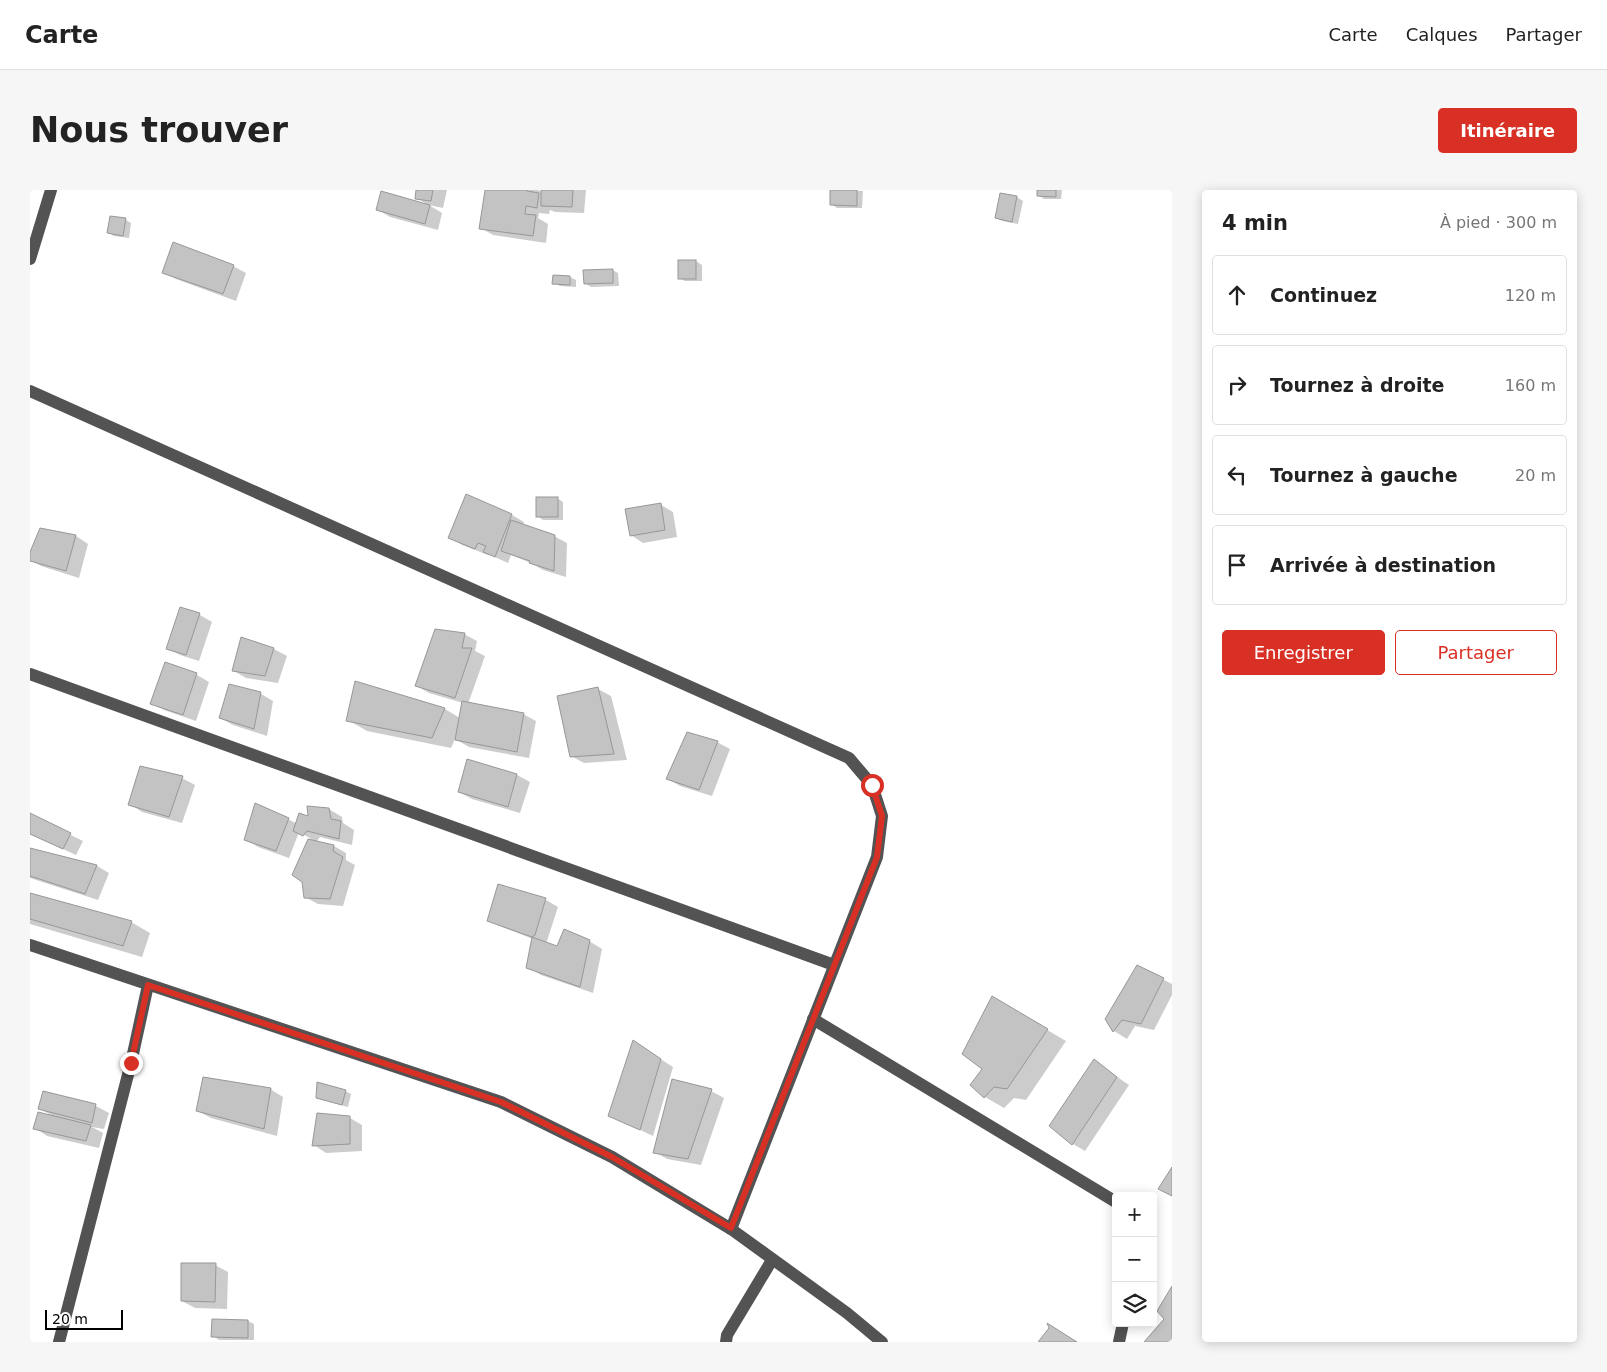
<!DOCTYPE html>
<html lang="fr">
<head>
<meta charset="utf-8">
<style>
  :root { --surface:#fff; --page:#f6f6f6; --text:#222; --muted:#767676; --line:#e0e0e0; --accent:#d93025 }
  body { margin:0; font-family:"DejaVu Sans",sans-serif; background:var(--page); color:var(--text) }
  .controls { position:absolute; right:15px; bottom:15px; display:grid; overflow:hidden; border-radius:5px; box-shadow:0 2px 12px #0003 }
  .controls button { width:45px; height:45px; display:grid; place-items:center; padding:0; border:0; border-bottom:1px solid var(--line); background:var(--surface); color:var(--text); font:25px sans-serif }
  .scale { position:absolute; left:15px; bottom:12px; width:78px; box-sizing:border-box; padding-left:5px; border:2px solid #000; border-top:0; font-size:14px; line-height:18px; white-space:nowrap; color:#000; -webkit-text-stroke:4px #fff; paint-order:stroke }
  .stop { position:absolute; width:15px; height:15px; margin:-11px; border:4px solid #d93025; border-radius:50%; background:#fff }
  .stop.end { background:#d93025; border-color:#fff; box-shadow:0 1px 5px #0008 }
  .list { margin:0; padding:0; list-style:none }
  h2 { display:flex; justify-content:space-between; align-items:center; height:65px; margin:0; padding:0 20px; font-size:21px }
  h2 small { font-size:16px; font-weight:400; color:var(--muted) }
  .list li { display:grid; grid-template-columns:32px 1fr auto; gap:15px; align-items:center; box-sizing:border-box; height:80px; margin:0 10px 10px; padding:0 10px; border:1px solid var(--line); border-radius:5px }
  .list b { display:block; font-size:19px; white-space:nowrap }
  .list em { font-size:16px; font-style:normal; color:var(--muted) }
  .actions { display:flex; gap:10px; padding:15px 20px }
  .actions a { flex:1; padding:11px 0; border:1px solid var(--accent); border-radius:5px; text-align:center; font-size:18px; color:var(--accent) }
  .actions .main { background:var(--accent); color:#fff }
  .icon { flex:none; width:28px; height:28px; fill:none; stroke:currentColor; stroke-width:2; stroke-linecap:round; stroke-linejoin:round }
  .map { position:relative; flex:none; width:1142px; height:1152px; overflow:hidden; border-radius:5px }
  header { display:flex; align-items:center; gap:30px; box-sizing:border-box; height:70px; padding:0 25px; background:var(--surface); border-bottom:1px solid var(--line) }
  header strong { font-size:24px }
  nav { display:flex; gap:28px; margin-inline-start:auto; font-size:18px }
  .intro { display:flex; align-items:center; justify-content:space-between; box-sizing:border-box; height:120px; padding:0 30px }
  h1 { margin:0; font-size:35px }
  .button { padding:12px 22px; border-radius:5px; background:var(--accent); color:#fff; font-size:18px; font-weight:700 }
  main { display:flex; gap:30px; padding:0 30px }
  aside { flex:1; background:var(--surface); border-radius:5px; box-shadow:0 2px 12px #0003 }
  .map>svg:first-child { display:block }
</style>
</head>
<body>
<header>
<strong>Carte</strong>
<nav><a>Carte</a><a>Calques</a><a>Partager</a></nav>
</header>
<div class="intro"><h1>Nous trouver</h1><a class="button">Itinéraire</a></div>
<main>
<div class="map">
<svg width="1142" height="1152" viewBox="0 0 1142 1152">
  <rect width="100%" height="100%" fill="#fff"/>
  <g fill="#0003">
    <polygon points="388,0 417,0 413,18 399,15 412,23 408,40 360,27 347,19 397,14 386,8"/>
    <polygon points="456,0 508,0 513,3 513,0 556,0 554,23 525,22 520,20 519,24 509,23 508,28 518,34 516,53 463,45 451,38"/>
    <polygon points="801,0 833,1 832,18 807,18 801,14"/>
    <polygon points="1008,0 1032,0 1031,9 1014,9 1008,5"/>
    <polygon points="987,7 993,11 988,34 972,31 966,28"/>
    <polygon points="96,30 101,33 99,48 84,46 78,42"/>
    <polygon points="666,71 672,75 672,91 655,91 649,88"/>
    <polygon points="203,76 216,83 206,111 146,89 134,82"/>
    <polygon points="582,80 588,83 589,96 561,97 555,93"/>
    <polygon points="540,87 546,90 546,97 530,96 524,93"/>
    <polygon points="436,306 482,325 494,332 493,335 524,346 537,353 536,387 513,380 501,373 481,365 478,373 458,364 458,365 432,355 419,347"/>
    <polygon points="527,308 533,312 533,330 513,330 507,326"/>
    <polygon points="631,315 643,322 647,347 613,353 601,345"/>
    <polygon points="10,340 46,346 58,354 49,388 11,376 0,370 0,365"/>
    <polygon points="151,418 170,425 182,432 169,471 150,465 137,458"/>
    <polygon points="434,444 447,451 445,461 455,466 438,514 493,524 506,531 499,568 439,557 425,549 421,558 337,541 318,530 326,493 415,519 430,528 433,513 399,503 387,496"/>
    <polygon points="212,449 244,459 257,466 248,493 216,488 204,481"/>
    <polygon points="135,474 167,485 179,492 166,531 134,520 122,513"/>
    <polygon points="568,499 581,506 597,570 554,573 541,566"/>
    <polygon points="231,504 243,511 237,546 203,535 190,528"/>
    <polygon points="687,552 700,559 682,606 650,596 638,589"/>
    <polygon points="438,571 487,585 500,592 490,623 442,609 429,602"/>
    <polygon points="152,588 165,595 152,633 112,622 100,614"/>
    <polygon points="299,619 312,627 313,633 324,640 322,655 290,647 286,652 304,656 316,663 316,670 325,675 313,716 288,714 275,707 285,651 269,642 259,668 228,657 215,649 258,629 267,634"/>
    <polygon points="0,625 53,651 46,665 0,644"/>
    <polygon points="0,659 67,676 79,683 68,710 0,688"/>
    <polygon points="469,696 516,710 528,717 516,754 528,758 559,751 572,759 563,803 511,785 498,777 503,749 472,737 459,730"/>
    <polygon points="0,704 101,732 120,743 112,767 0,734"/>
    <polygon points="1108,777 1142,794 1142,805 1124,840 1105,836 1097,849 1084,841 1077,829"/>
    <polygon points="963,808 1036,851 996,910 984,908 974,918 955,907 953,879"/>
    <polygon points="604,852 643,877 623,946 580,926"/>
    <polygon points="1064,871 1099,895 1055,961 1043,954"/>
    <polygon points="240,899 253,907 247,946 181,928 168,921"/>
    <polygon points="315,901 321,904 318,917 293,910 287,907"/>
    <polygon points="681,901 694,908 671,975 637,969 625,962"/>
    <polygon points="14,902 66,916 79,923 74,939 62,937 73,943 69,958 17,946 5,938 23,926 10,919"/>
    <polygon points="320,928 332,935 332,961 296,963 284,955"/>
    <polygon points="185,1075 198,1082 197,1119 165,1118 152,1111"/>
    <polygon points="218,1131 224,1134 224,1150 189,1150 183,1146"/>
  </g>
  <g fill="#c3c3c3" stroke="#979797">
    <polygon points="386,0 403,0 401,11 385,9"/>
    <polygon points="455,0 497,0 497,1 509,3 507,18 496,16 495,24 506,25 503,46 449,39"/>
    <polygon points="511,0 543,0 542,17 511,16"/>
    <polygon points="800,0 827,0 827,16 800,15"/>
    <polygon points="1007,0 1026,0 1026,7 1007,6"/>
    <polygon points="351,1 400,15 395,34 346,20"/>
    <polygon points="970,3 987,6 982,32 965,28"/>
    <polygon points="80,26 96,28 93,46 77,43"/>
    <polygon points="143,52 204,75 193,104 132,83"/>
    <rect x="648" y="70" width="18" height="19"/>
    <polygon points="583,79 583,93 554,94 553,80"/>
    <polygon points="523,85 540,86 540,95 522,94"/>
    <polygon points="436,304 482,324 465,367 453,362 456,356 448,353 445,359 418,348"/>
    <rect x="506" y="307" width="22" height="20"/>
    <polygon points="631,313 635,340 600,346 595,319"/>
    <polygon points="481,330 525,345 524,381 499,373 500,371 471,361"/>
    <polygon points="10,338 46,345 36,381 0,371 0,362"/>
    <polygon points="150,417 170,423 156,465 136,459"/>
    <polygon points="405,439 435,443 432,458 442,458 425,508 385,496"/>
    <polygon points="211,447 244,458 235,486 202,481"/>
    <polygon points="135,472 167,483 153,525 120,514"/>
    <polygon points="325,491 415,518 402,548 316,531"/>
    <polygon points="199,494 231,502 224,539 189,528"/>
    <polygon points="568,497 584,564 540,567 527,506"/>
    <polygon points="432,511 494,523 487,562 425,550"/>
    <polygon points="657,542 688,551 669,600 636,589"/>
    <polygon points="437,569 487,584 478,617 428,602"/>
    <polygon points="110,576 153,586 139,627 98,615"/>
    <polygon points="225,613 259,628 246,661 214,650"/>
    <polygon points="277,616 299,618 301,629 311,631 309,649 277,641 273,646 263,641 269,623 278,626"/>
    <polygon points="0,623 41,643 33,659 0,644"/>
    <polygon points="278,649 304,655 303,661 313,667 300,709 274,708 272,692 262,685"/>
    <polygon points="0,658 67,675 55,704 0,686"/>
    <polygon points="468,694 516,708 505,745 502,747 457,731"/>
    <polygon points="0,703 102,731 93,756 0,729"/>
    <polygon points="534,739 560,750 550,797 496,778 502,747 527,756"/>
    <polygon points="1107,775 1134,788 1111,834 1092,830 1083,842 1075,829"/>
    <polygon points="962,806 1018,839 977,899 964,897 954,908 940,895 952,879 932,864"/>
    <polygon points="603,850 631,869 610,940 578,926"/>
    <polygon points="1064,869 1087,887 1042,955 1019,936"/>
    <polygon points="173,887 241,898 234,939 166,921"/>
    <polygon points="642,889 682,899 658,969 623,963"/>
    <polygon points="287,892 316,900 312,915 286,908"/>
    <polygon points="13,901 66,914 62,933 8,919"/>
    <polygon points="8,922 61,935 56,951 3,939"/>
    <polygon points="287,923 320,926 320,954 282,956"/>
    <polygon points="1142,977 1142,1006 1128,999"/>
    <polygon points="151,1073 186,1073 185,1112 151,1111"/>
    <polygon points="1142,1096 1142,1152 1114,1152 1134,1129 1127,1121"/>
    <polygon points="182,1129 218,1130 218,1148 181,1147"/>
    <polygon points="1017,1133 1047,1152 1008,1152 1019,1138"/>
  </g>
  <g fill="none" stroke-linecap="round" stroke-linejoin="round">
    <g stroke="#535353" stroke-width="12">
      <polyline points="0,69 21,0"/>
      <polyline points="0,201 819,568 842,595 852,626 847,667 701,1039"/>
      <polyline points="0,484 804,775"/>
      <polyline points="0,755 471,912 582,967 701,1039 817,1123 852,1152"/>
      <polyline points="783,829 1086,1012"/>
      <polyline points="29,1152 101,873 118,795"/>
      <polyline points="696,1152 697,1145 742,1070"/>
      <polyline points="1089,1152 1093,1133"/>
    </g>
  </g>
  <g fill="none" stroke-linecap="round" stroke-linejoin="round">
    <polyline stroke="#d93025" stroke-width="6" points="101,873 118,795 471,912 582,967 701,1038 847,667 852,626 842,595"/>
  </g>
</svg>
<div class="controls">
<button>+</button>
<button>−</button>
<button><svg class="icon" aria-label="layers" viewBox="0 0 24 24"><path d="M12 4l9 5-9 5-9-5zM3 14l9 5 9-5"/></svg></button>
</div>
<div class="scale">20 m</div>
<div class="stop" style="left:842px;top:595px"></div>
<div class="stop end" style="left:101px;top:873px"></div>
</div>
<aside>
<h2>4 min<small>À pied · 300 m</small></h2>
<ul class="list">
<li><svg class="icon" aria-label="ahead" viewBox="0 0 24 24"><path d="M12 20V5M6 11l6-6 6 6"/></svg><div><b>Continuez</b></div><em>120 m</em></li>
<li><svg class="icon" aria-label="right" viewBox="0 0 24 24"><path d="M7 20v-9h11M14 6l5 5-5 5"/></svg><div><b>Tournez à droite</b></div><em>160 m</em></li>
<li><svg class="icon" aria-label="left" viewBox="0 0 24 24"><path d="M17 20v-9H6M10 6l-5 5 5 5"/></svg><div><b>Tournez à gauche</b></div><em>20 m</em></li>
<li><svg class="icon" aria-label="arrive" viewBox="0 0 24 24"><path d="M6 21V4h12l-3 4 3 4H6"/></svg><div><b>Arrivée à destination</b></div></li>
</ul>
<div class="actions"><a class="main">Enregistrer</a><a>Partager</a></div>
</aside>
</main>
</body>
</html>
